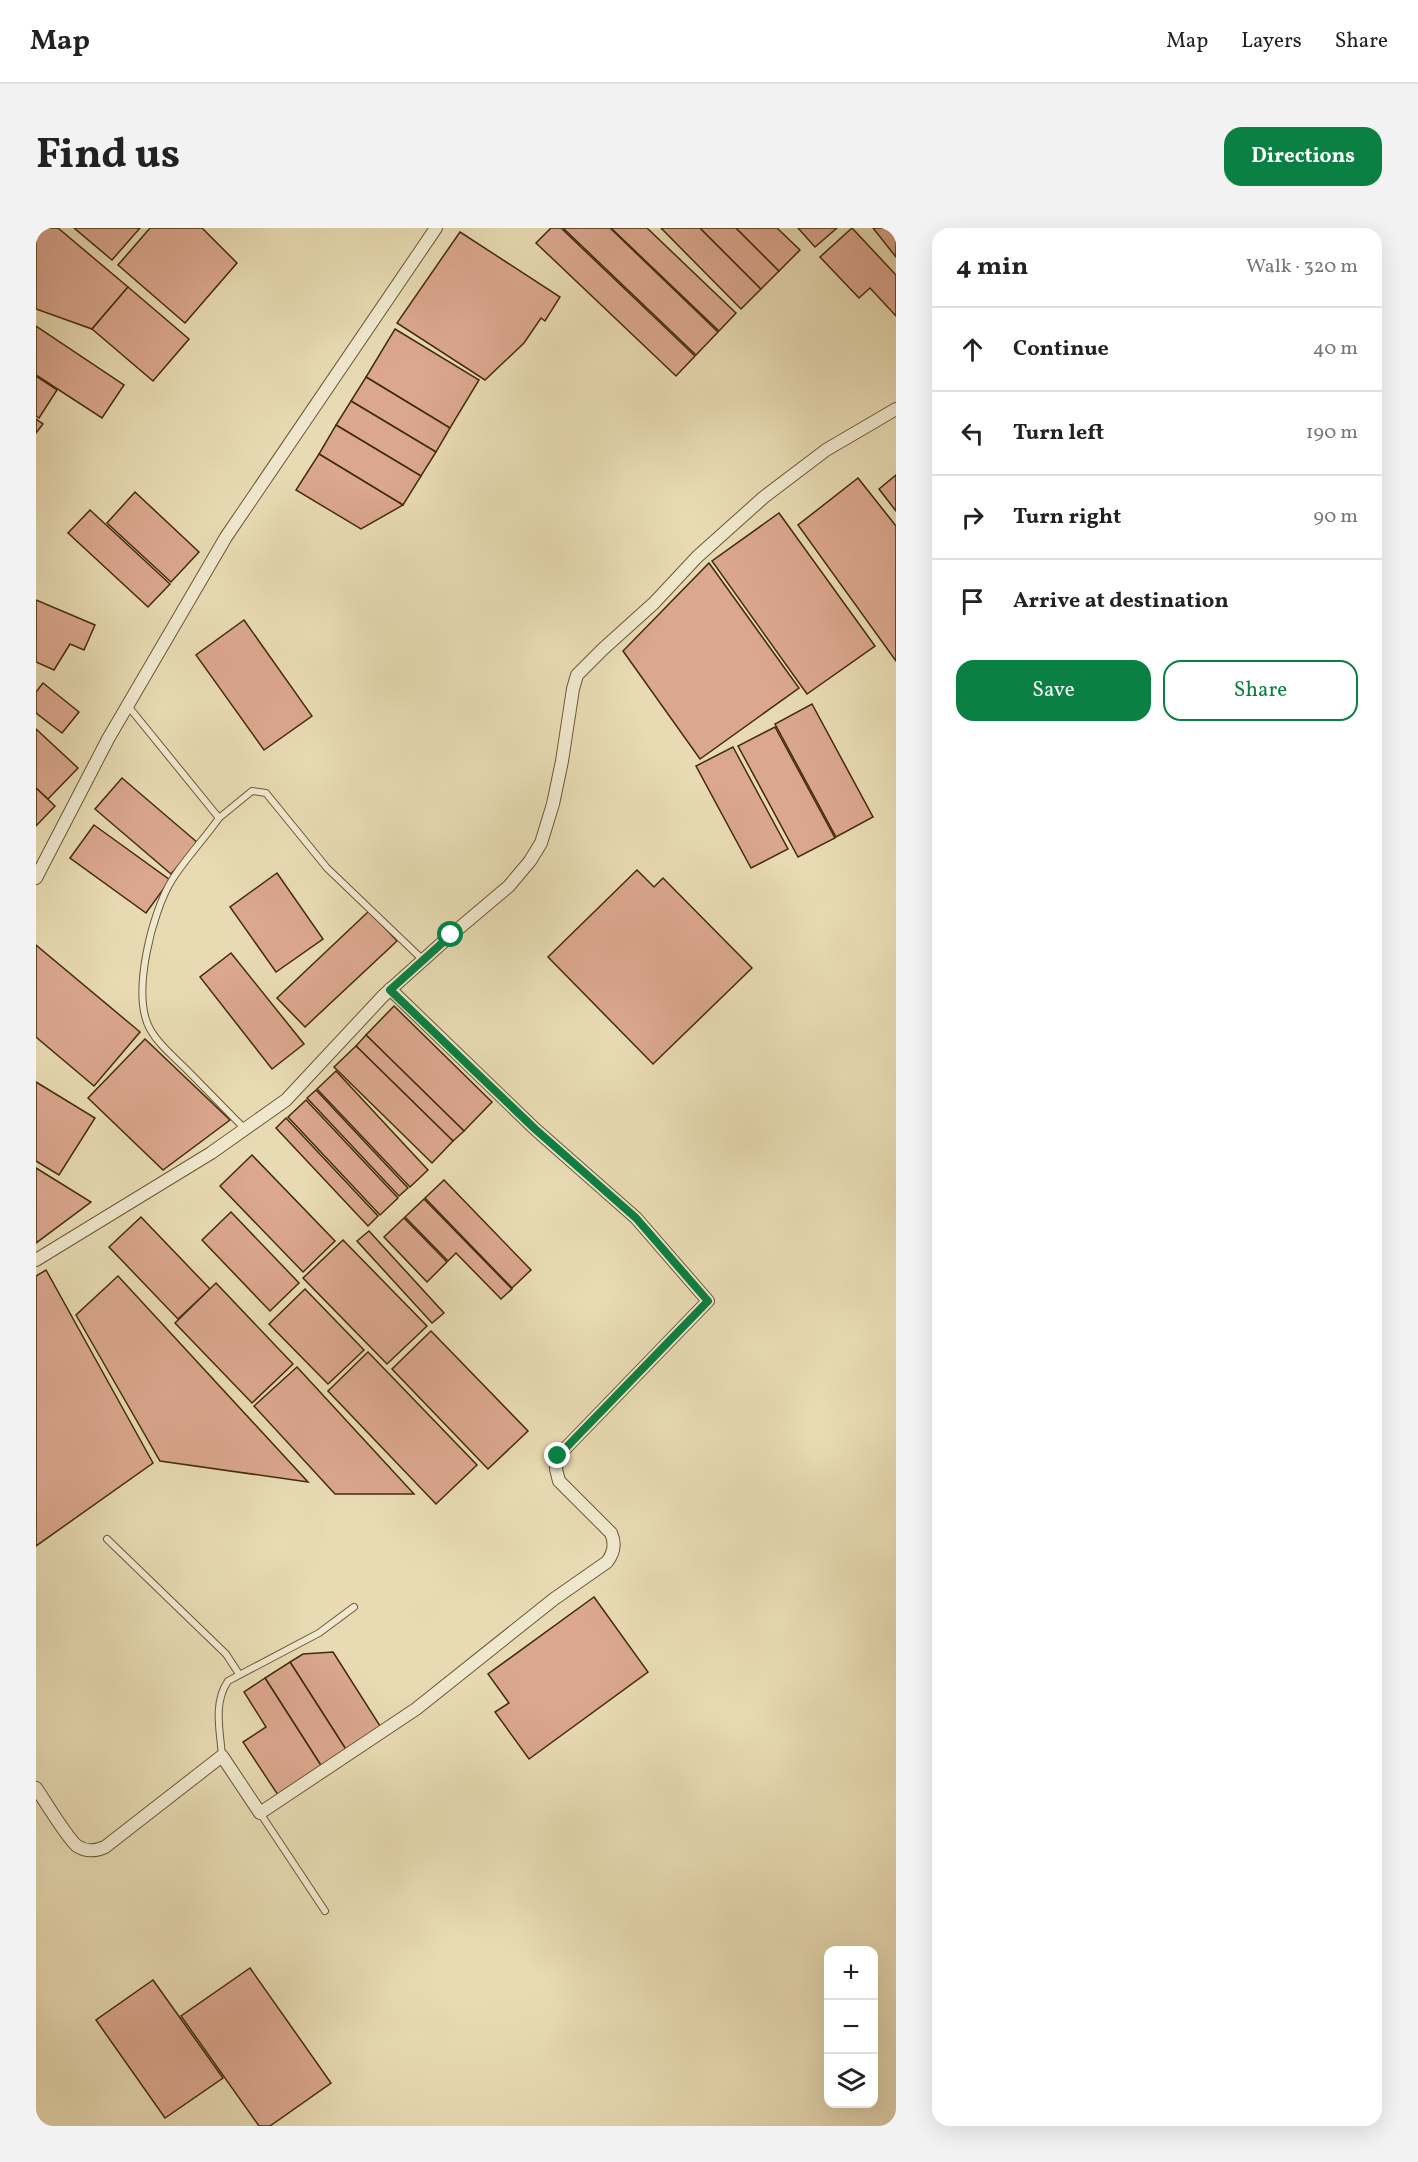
<!DOCTYPE html>
<html lang="en">
<head>
<meta charset="utf-8">
<style>
  :root { --surface:#fff; --page:#f2f2f2; --text:#222; --muted:#767676; --line:#e0e0e0; --accent:#0b8043 }
  body { margin:0; font-family:Vollkorn,serif; background:var(--page); color:var(--text) }
  .controls { position:absolute; right:18px; bottom:18px; display:grid; overflow:hidden; border-radius:12px; box-shadow:0 6px 24px #0002 }
  .controls button { width:54px; height:54px; display:grid; place-items:center; padding:0; border:0; border-bottom:2px solid var(--line); background:var(--surface); color:var(--text); font:30px sans-serif }
  .stop { position:absolute; width:18px; height:18px; margin:-14px; border:4px solid #0b8043; border-radius:50%; background:#fff }
  .stop.end { background:#0b8043; border-color:#fff; box-shadow:0 2px 6px #0008 }
  .list { margin:0; padding:0; list-style:none }
  h2 { display:flex; justify-content:space-between; align-items:center; height:78px; margin:0; padding:0 24px; font-size:26px }
  h2 small { font-size:20px; font-weight:400; color:var(--muted) }
  .list li { display:grid; grid-template-columns:39px 1fr auto; gap:18px; align-items:center; box-sizing:border-box; height:84px; padding:0 24px; border-top:2px solid var(--line) }
  .list b { display:block; font-size:22px; white-space:nowrap }
  .list em { font-size:20px; font-style:normal; color:var(--muted) }
  .actions { display:flex; gap:12px; padding:18px 24px }
  .actions a { flex:1; padding:14px 0; border:2px solid var(--accent); border-radius:18px; text-align:center; font-size:21px; color:var(--accent) }
  .actions .main { background:var(--accent); color:#fff }
  .icon { flex:none; width:33px; height:33px; fill:none; stroke:currentColor; stroke-width:2; stroke-linecap:round; stroke-linejoin:round }
  .map { position:relative; flex:none; width:860px; height:1898px; overflow:hidden; border-radius:18px }
  header { display:flex; align-items:center; gap:36px; box-sizing:border-box; height:84px; padding:0 30px; background:var(--surface); border-bottom:2px solid var(--line) }
  header strong { font-size:28px }
  nav { display:flex; gap:33px; margin-inline-start:auto; font-size:21px }
  .intro { display:flex; align-items:center; justify-content:space-between; box-sizing:border-box; height:144px; padding:0 36px }
  h1 { margin:0; font-size:42px }
  .button { padding:15px 27px; border-radius:18px; background:var(--accent); color:#fff; font-size:21px; font-weight:700 }
  main { display:flex; gap:36px; padding:0 36px }
  aside { flex:1; background:var(--surface); border-radius:18px; box-shadow:0 6px 24px #0002 }
  .map>svg:first-child { display:block }
</style>
</head>
<body>
<header>
<strong>Map</strong>
<nav><a>Map</a><a>Layers</a><a>Share</a></nav>
</header>
<div class="intro"><h1>Find us</h1><a class="button">Directions</a></div>
<main>
<div class="map">
<svg width="860" height="1898" viewBox="0 0 860 1898">
  <rect width="100%" height="100%" fill="#e8dbb3"/>
  <filter id="stains"><feTurbulence type="fractalNoise" baseFrequency=".00333" numOctaves="4"/><feColorMatrix values="0 0 0 0 .2 0 0 0 0 .09 0 0 0 0 .02 0 0 0 .5 -.17"/></filter>
  <radialGradient id="worn" r=".72"><stop offset=".6" stop-color="#630" stop-opacity="0"/><stop offset="1" stop-color="#630" stop-opacity=".3"/></radialGradient>
  <g fill="#dba78f" stroke="#432c0c" stroke-width="1.5">
    <polygon points="0,0 22,0 92,59 56,101 0,81"/>
    <polygon points="38,0 104,0 76,32"/>
    <polygon points="114,0 166,0 201,35 149,95 82,37"/>
    <polygon points="515,0 525,0 659,128 640,148 500,15"/>
    <polygon points="527,0 574,0 682,104 660,127"/>
    <polygon points="575,0 611,0 700,85 683,103"/>
    <polygon points="625,0 664,0 725,61 705,81"/>
    <polygon points="664,0 700,0 743,43 725,61"/>
    <polygon points="700,0 741,0 764,22 743,43"/>
    <polygon points="762,0 801,0 779,19"/>
    <polygon points="816,0 860,47 860,88 834,60 823,70 784,29"/>
    <polygon points="837,0 860,0 860,29"/>
    <polygon points="424,4 524,69 509,93 505,90 488,115 449,152 361,95"/>
    <polygon points="92,59 153,111 117,153 56,101"/>
    <polygon points="0,98 88,157 66,190 0,147"/>
    <polygon points="359,101 443,152 414,200 330,149"/>
    <polygon points="0,148 21,162 3,190 0,188"/>
    <polygon points="330,149 414,200 400,224 315,173"/>
    <polygon points="315,173 400,224 385,248 300,197"/>
    <polygon points="0,191 7,196 0,205"/>
    <polygon points="300,197 385,248 367,277 283,226"/>
    <polygon points="283,226 367,277 325,301 260,262"/>
    <polygon points="860,247 860,283 843,261"/>
    <polygon points="822,250 860,298 860,433 762,297"/>
    <polygon points="99,264 163,324 135,354 71,295"/>
    <polygon points="54,282 134,356 112,379 32,305"/>
    <polygon points="743,285 839,418 771,466 676,333"/>
    <polygon points="673,335 763,460 664,531 587,423"/>
    <polygon points="0,372 59,397 48,422 34,416 18,442 0,434"/>
    <polygon points="208,392 276,488 228,522 160,427"/>
    <polygon points="7,455 43,484 26,505 0,485 0,464"/>
    <polygon points="776,476 837,589 800,609 739,496"/>
    <polygon points="739,499 799,610 762,629 702,518"/>
    <polygon points="0,501 42,540 12,571 0,560"/>
    <polygon points="697,519 752,621 715,640 660,538"/>
    <polygon points="86,550 162,615 135,646 59,581"/>
    <polygon points="0,560 19,578 0,598"/>
    <polygon points="58,597 134,652 110,685 34,630"/>
    <polygon points="601,642 618,659 627,650 716,740 617,836 512,729"/>
    <polygon points="241,645 287,711 240,744 194,679"/>
    <polygon points="333,683 361,713 269,799 241,770"/>
    <polygon points="0,717 104,804 58,858 0,809"/>
    <polygon points="195,725 268,816 236,841 164,749"/>
    <polygon points="358,778 456,874 428,903 330,807"/>
    <polygon points="330,807 428,903 417,913 320,818"/>
    <polygon points="109,811 194,892 127,942 52,870"/>
    <polygon points="320,818 417,913 396,935 298,839"/>
    <polygon points="300,843 392,942 374,959 281,861"/>
    <polygon points="0,854 59,890 23,947 0,933"/>
    <polygon points="280,862 372,960 363,968 271,870"/>
    <polygon points="270,872 362,970 344,987 252,889"/>
    <polygon points="250,890 342,988 332,998 240,900"/>
    <polygon points="216,927 299,1013 267,1044 184,958"/>
    <polygon points="0,940 55,974 0,1015"/>
    <polygon points="408,952 495,1042 476,1060 389,970"/>
    <polygon points="388,971 476,1061 465,1071 420,1025 412,1033 369,989"/>
    <polygon points="195,984 263,1055 234,1083 166,1012"/>
    <polygon points="105,989 174,1061 142,1091 73,1019"/>
    <polygon points="368,990 411,1034 391,1054 348,1009"/>
    <polygon points="333,1003 408,1085 396,1095 321,1013"/>
    <polygon points="307,1012 391,1098 351,1136 267,1050"/>
    <polygon points="10,1042 117,1235 0,1318 0,1048"/>
    <polygon points="82,1048 272,1254 124,1233 40,1087"/>
    <polygon points="180,1055 257,1136 216,1175 139,1095"/>
    <polygon points="269,1061 328,1122 292,1156 233,1096"/>
    <polygon points="395,1103 492,1203 452,1241 356,1141"/>
    <polygon points="332,1124 441,1237 400,1276 292,1163"/>
    <polygon points="261,1139 378,1266 299,1266 218,1178"/>
    <polygon points="558,1369 612,1444 493,1531 459,1484 473,1475 452,1446"/>
    <polygon points="297,1424 346,1501 311,1523 254,1434 267,1426"/>
    <polygon points="254,1434 311,1523 286,1539 229,1450"/>
    <polygon points="229,1450 286,1539 242,1567 207,1514 230,1499 208,1464"/>
    <polygon points="214,1740 295,1855 234,1898 223,1898 145,1788"/>
    <polygon points="117,1752 187,1850 129,1890 60,1792"/>
  </g>
  <g fill="none" stroke-linecap="round" stroke-linejoin="round">
    <g stroke="#6c5836" stroke-width="8">
      <g id="lane">
        <polyline points="92,478 183,590 216,563 230,565 291,640 387,732"/>
        <path d="M 183,590 C 169,610 149,631 136,652 C 116,684 95,767 114,801 C 122,816 136,827 148,839 C 168,859 188,880 209,901"/>
        <polyline points="71,1311 190,1426 203,1446"/>
        <path d="M 186,1528 C 184,1502 177,1475 192,1453 L 283,1405 L 318,1379"/>
        <polyline points="224,1585 289,1683"/>
      </g>
    </g>
    <g stroke="#6c5836" stroke-width="14">
      <g id="street">
        <polyline points="0,650 72,511 190,309 400,0"/>
        <polyline points="0,1032 175,925 250,872 347,768 415,707 473,658 494,633 505,615 517,576 526,533 537,461 541,447 567,421 618,375 661,329 728,269 790,222 860,181"/>
        <path d="M 0,1560 C 9,1573 31,1610 41,1618 C 50,1624 60,1623 69,1619 L 186,1528 L 224,1585 L 380,1481 L 518,1371 L 571,1334 C 578,1325 580,1316 575,1305 L 523,1253 L 520,1241 L 522,1228 L 672,1073 L 600,990 L 499,901 L 354,761"/>
      </g>
    </g>
    <use href="#lane" stroke="#f0e8ce" stroke-width="6"/>
    <use href="#street" stroke="#f0e8ce" stroke-width="12"/>
  </g>
  <g fill="none" stroke-linecap="round" stroke-linejoin="round">
    <polyline stroke="#0b8043" stroke-width="8" points="415,707 354,762 499,901 600,990 672,1073 522,1228"/>
  </g>
  <rect width="100%" height="100%" filter="url(#stains)"/>
  <rect width="100%" height="100%" fill="url(#worn)"/>
</svg>
<div class="controls">
<button>+</button>
<button>−</button>
<button><svg class="icon" aria-label="layers" viewBox="0 0 24 24"><path d="M12 4l9 5-9 5-9-5zM3 14l9 5 9-5"/></svg></button>
</div>
<div class="stop" style="left:415px;top:707px"></div>
<div class="stop end" style="left:522px;top:1228px"></div>
</div>
<aside>
<h2>4 min<small>Walk · 320 m</small></h2>
<ul class="list">
<li><svg class="icon" aria-label="ahead" viewBox="0 0 24 24"><path d="M12 20V5M6 11l6-6 6 6"/></svg><div><b>Continue</b></div><em>40 m</em></li>
<li><svg class="icon" aria-label="left" viewBox="0 0 24 24"><path d="M17 20v-9H6M10 6l-5 5 5 5"/></svg><div><b>Turn left</b></div><em>190 m</em></li>
<li><svg class="icon" aria-label="right" viewBox="0 0 24 24"><path d="M7 20v-9h11M14 6l5 5-5 5"/></svg><div><b>Turn right</b></div><em>90 m</em></li>
<li><svg class="icon" aria-label="arrive" viewBox="0 0 24 24"><path d="M6 21V4h12l-3 4 3 4H6"/></svg><div><b>Arrive at destination</b></div></li>
</ul>
<div class="actions"><a class="main">Save</a><a>Share</a></div>
</aside>
</main>
</body>
</html>
